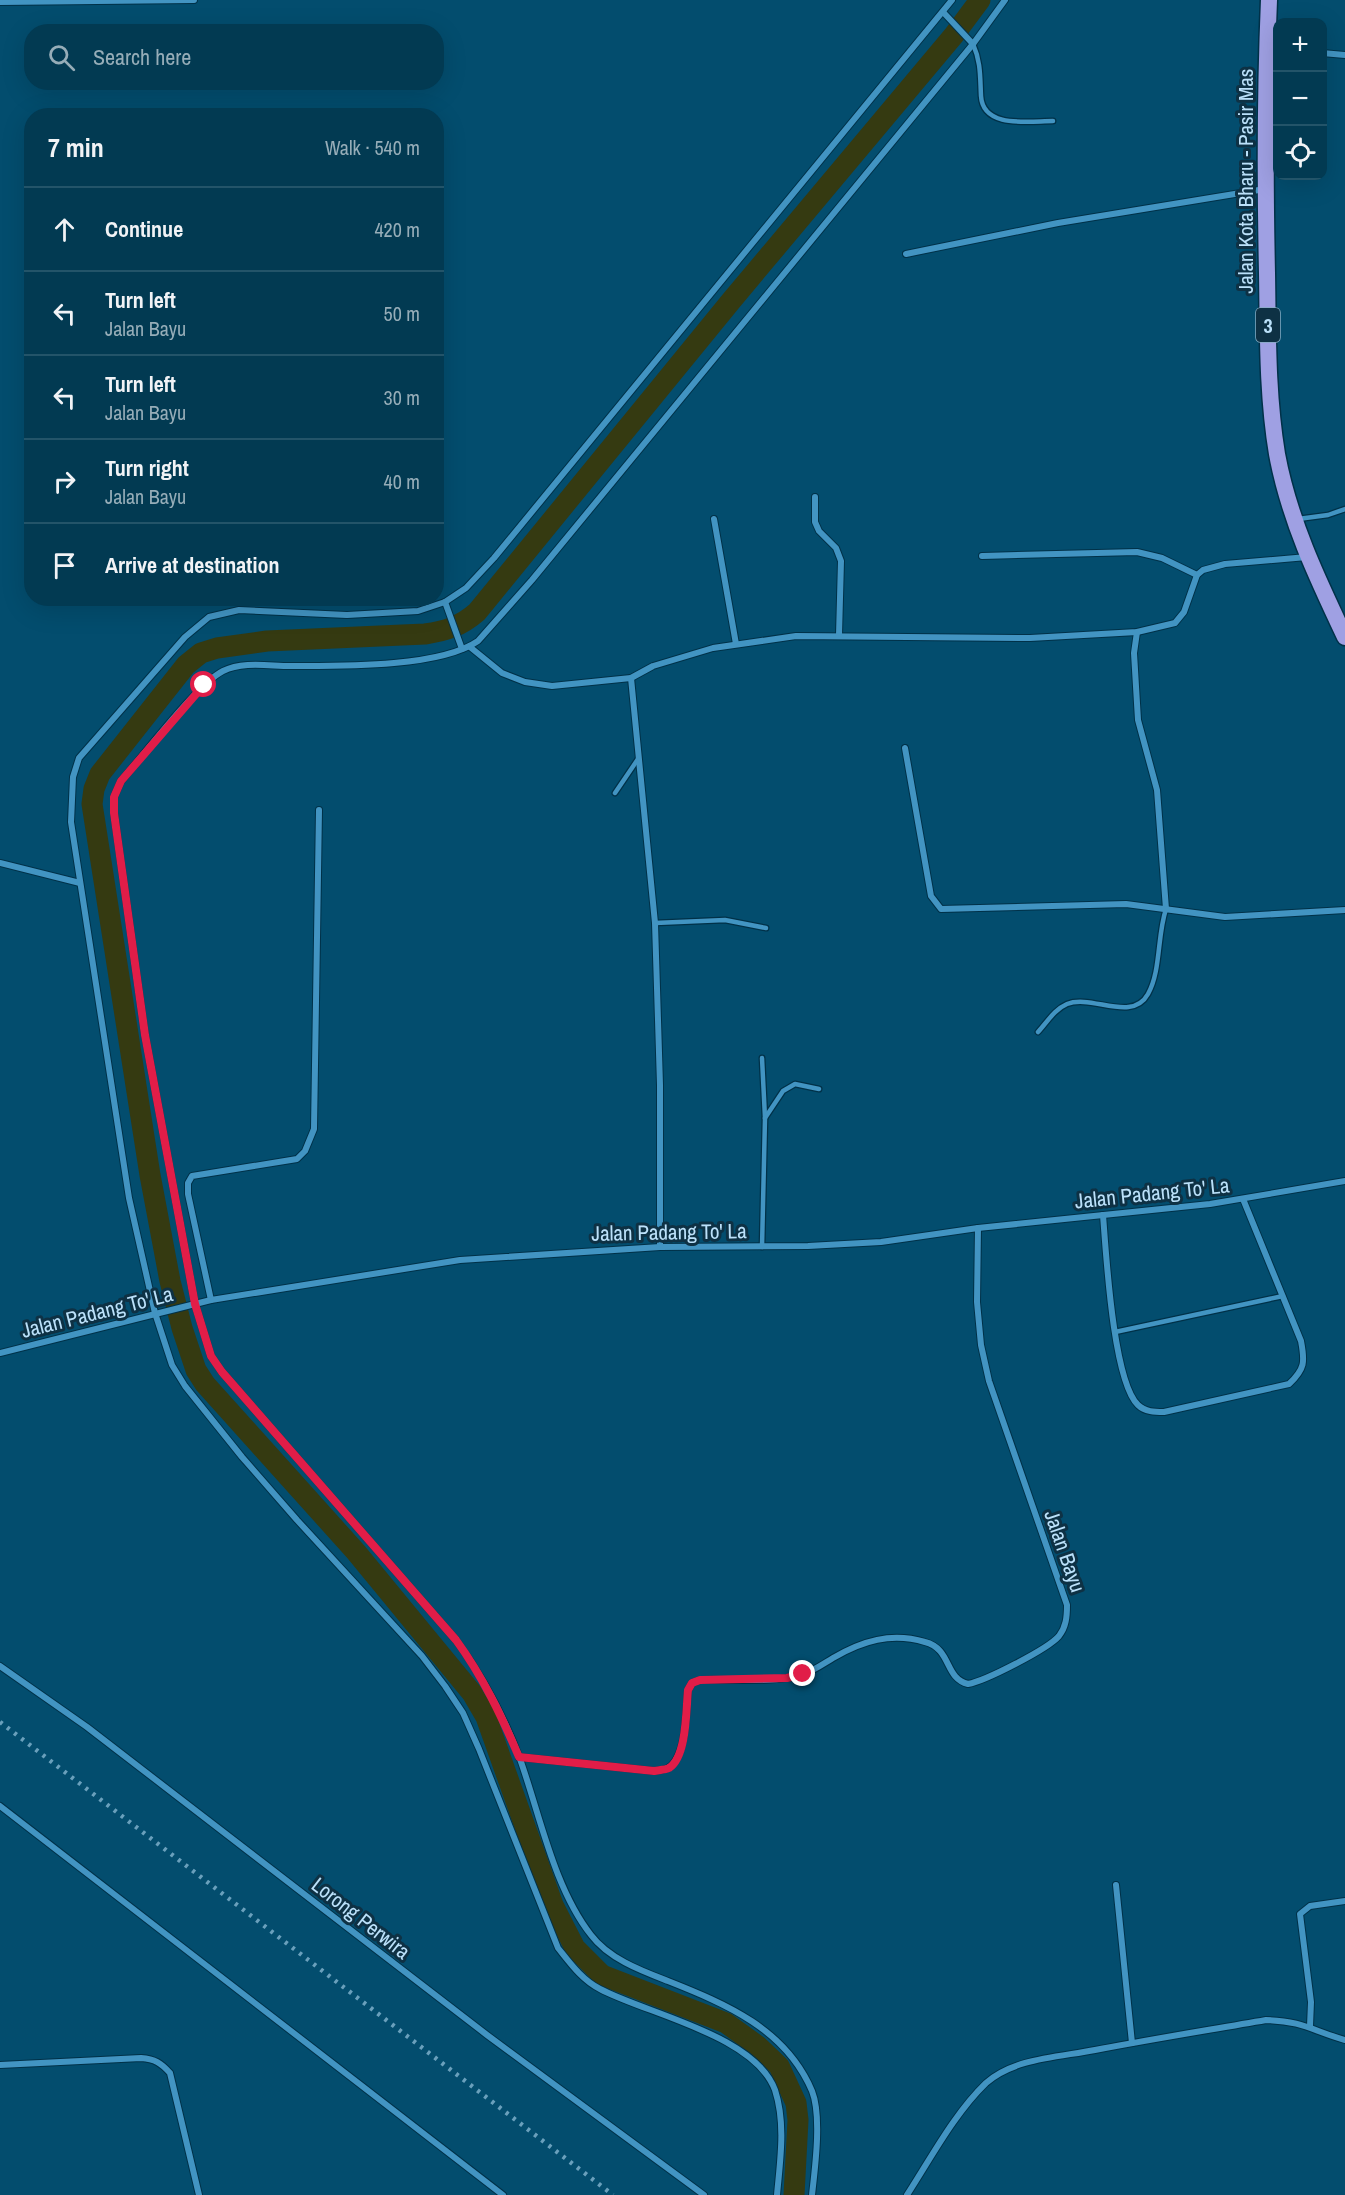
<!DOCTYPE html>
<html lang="en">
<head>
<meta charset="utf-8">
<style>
  :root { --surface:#023a52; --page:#0c4159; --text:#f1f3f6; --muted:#96adb8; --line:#235469 }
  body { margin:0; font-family:"Archivo Narrow",sans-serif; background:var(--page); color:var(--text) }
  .controls { position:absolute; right:18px; top:18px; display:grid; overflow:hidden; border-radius:12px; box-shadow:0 6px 24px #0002 }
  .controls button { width:54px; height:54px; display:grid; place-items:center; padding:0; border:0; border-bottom:2px solid var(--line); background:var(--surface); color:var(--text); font:30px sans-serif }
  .stop { position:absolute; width:18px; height:18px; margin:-14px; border:4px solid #e11d48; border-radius:50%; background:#fff }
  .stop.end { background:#e11d48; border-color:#fff; box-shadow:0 2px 6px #0008 }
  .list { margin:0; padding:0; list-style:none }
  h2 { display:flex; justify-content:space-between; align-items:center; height:78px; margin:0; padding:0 24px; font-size:26px }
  h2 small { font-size:20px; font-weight:400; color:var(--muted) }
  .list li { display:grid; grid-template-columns:39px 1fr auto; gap:18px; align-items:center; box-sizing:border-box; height:84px; padding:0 24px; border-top:2px solid var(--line) }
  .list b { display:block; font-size:22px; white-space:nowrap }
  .list p { margin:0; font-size:20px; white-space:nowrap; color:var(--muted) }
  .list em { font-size:20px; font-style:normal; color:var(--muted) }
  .icon { flex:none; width:33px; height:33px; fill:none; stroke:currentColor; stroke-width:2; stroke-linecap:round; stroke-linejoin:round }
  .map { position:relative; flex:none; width:1345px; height:2195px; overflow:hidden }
  .search { position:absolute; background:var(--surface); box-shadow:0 6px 24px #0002; left:24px; top:24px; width:420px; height:66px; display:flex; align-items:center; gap:15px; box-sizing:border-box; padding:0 21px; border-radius:24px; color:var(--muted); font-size:22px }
  .panel { position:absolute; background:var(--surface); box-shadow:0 6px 24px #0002; left:24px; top:108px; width:420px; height:498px; border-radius:24px }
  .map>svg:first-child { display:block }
</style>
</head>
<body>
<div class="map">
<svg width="1345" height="2195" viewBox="0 0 1345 2195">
  <rect width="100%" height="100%" fill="#034d6e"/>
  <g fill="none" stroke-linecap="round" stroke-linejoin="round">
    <path stroke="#353a11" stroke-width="21" d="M 794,2195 L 798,2120 L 796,2103 L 779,2066 L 758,2046 L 726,2023 L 602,1975 L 575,1948 L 553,1905 L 486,1717 L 472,1693 L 356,1552 L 205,1384 L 196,1370 L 182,1328 L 170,1281 L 150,1175 L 92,804 L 94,789 L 100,774 L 186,665 L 201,653 L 217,648 L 267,641 L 425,634 C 446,631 461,626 477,612 L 731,301 L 954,35 L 980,0"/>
    <g stroke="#013148" stroke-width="7">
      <g id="service">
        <path d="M 973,44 C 981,62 980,77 981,96 C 983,129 1029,121 1053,121"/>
        <polyline points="1298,519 1328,515 1345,509"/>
        <polyline points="615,793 638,759"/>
        <polyline points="655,923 725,920 766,928"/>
        <path d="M 1038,1032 C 1047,1022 1055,1009 1067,1004 C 1092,994 1132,1023 1148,994 C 1161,971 1157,936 1166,909"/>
        <polyline points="762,1058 765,1118 762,1247"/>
        <polyline points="765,1118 783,1091 795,1084 819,1089"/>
        <polyline points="1115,1332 1283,1296"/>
      </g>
    </g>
    <g stroke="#013148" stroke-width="8">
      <g id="minor">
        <polyline points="0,2 194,0"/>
        <polyline points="943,12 973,44"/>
        <polyline points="1322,53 1345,55"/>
        <polyline points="906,254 1058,223 1265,189"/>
        <polyline points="815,497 815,522 819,531 836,548 841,561 839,635"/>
        <polyline points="714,519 736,644"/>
        <polyline points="982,556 1137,552 1162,558 1197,575"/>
        <polyline points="445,602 462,649"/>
        <polyline points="1137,632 1134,653 1138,720 1157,790 1166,909"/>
        <polyline points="470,647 502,673 525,682 552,686 631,678 653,666 713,648 796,636 1030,638 1137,632 1175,623 1184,612 1197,575 1203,570 1225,564 1307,557"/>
        <polyline points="631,678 655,923 660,1085 660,1247"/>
        <polyline points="905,748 931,896 941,909 1126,904 1225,917 1345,910"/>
        <polyline points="0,863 80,883"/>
        <path d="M 1103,1215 C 1106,1252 1113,1381 1138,1405 C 1145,1412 1155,1412 1164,1412 L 1289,1384 C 1305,1369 1305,1362 1301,1341 L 1243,1199"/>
        <polyline points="211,1300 188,1194 188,1183 192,1176 297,1159 305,1151 314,1129 319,810"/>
        <polyline points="0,1353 211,1300 460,1260 660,1247 808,1246 881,1242 978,1228 1210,1204 1345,1181"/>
        <polyline points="0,1666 87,1727 487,2035 704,2195"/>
        <path d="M 519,1757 L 654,1771 C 658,1770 665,1770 668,1768 C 687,1757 686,1709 688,1690 L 692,1683 L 700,1680 C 731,1679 772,1683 801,1675 C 812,1672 823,1664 833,1658 C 862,1641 891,1632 925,1642 C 952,1649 944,1678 968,1684 C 985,1681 1048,1649 1059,1636 C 1066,1627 1067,1617 1067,1605 L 989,1381 L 981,1345 L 977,1302 L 978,1228"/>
        <polyline points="0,1806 503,2195"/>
        <polyline points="1116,1885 1132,2043"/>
        <polyline points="1310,2026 1311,2002 1300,1914 1310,1906 1345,1901"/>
        <path d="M 0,2065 L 141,2058 C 155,2059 161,2063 170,2073 L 199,2195"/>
        <path d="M 777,2195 C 780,2161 786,2124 775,2090 C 755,2035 647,2014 600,1989 C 582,1980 570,1963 558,1948 L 479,1749 L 463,1713 L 445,1686 L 422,1656 L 297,1520 L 242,1457 L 185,1386 L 172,1365 L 155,1313 L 129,1198 L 71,822 L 73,777 L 79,758 L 185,637 L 209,617 L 239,610 L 347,615 L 418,611 L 445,602 L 466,588 L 494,558 L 952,0"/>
        <path d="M 812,2195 C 815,2168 822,2116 812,2091 C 786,2029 726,2004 668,1981 C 642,1971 609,1959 591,1935 C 554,1888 540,1815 520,1759 C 504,1716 483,1677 456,1640 L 222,1372 L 211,1356 L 195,1304 L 145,1035 L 114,813 L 114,797 L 121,781 C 143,756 197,684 223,671 C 243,661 269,666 290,666 C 338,666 439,668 478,641 L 532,580 L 973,44 L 1005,0"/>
        <path d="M 907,2195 C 931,2158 954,2114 986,2083 C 1014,2058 1060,2057 1095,2050 C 1152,2039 1209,2030 1266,2020 C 1303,2021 1313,2031 1345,2040"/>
      </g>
    </g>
    <g stroke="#013148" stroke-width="19">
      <path id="trunk" d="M 1269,0 C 1265,91 1265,182 1267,273 C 1268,333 1267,394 1277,454 C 1289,519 1317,578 1345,637"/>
    </g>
    <use href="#service" stroke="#4294c2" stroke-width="4.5"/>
    <use href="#minor" stroke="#4294c2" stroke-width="6"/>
    <use href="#trunk" stroke="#9fa0e3" stroke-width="16"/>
    <polyline stroke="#6aa0bc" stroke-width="4.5" stroke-dasharray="3 6" stroke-linecap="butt" points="0,1722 613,2195"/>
  </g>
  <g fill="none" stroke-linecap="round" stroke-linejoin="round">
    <path stroke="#e11d48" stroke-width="8" d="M 204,685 L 121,781 L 114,797 L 114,813 L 145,1035 L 195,1304 L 211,1356 L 222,1372 L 456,1640 C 483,1677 501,1715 519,1757 L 654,1771 C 658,1770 665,1770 669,1768 C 687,1757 686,1709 688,1690 L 692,1683 L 700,1680 L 787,1678 L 803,1674"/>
  </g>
  <g text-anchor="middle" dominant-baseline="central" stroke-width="6" stroke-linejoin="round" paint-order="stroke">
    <rect fill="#0e3144" stroke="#87acc3" stroke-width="1.5" x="1256" y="308" width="24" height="34" rx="4.5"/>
    <g font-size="20" font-weight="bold" fill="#bbe1fa">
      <text x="1268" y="325">3</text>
    </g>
    <g font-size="21" fill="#bbe1fa" stroke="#0e3144">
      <text transform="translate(1245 181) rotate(-90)">Jalan Kota Bharu - Pasir Mas</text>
      <text transform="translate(1152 1193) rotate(-6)">Jalan Padang To' La</text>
      <text transform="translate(669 1232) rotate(-1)">Jalan Padang To' La</text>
      <text transform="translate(97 1312) rotate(-14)">Jalan Padang To' La</text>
      <text transform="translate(1065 1551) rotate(71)">Jalan Bayu</text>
      <text transform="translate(361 1918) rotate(38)">Lorong Perwira</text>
    </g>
  </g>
</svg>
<div class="controls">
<button>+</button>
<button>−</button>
<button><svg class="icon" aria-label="locate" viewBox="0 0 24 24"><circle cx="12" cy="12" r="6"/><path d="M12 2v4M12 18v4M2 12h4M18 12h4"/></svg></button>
</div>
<div class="stop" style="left:204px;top:685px"></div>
<div class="stop end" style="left:803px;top:1674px"></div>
<div class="search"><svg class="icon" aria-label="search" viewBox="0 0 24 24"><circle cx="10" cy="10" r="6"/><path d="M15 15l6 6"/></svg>Search here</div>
<section class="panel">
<h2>7 min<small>Walk · 540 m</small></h2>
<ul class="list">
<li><svg class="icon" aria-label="ahead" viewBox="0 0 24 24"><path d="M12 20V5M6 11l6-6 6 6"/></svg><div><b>Continue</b></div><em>420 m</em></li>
<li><svg class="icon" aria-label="left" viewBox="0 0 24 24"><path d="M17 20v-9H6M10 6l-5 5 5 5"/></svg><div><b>Turn left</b><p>Jalan Bayu</p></div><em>50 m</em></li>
<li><svg class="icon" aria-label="left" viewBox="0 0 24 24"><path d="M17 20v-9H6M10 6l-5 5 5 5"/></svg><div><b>Turn left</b><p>Jalan Bayu</p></div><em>30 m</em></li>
<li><svg class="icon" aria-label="right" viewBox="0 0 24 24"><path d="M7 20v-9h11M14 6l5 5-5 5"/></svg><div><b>Turn right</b><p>Jalan Bayu</p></div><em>40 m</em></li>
<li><svg class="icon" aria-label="arrive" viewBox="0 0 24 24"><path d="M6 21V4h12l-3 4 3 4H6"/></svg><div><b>Arrive at destination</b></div></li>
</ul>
</section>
</div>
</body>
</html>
